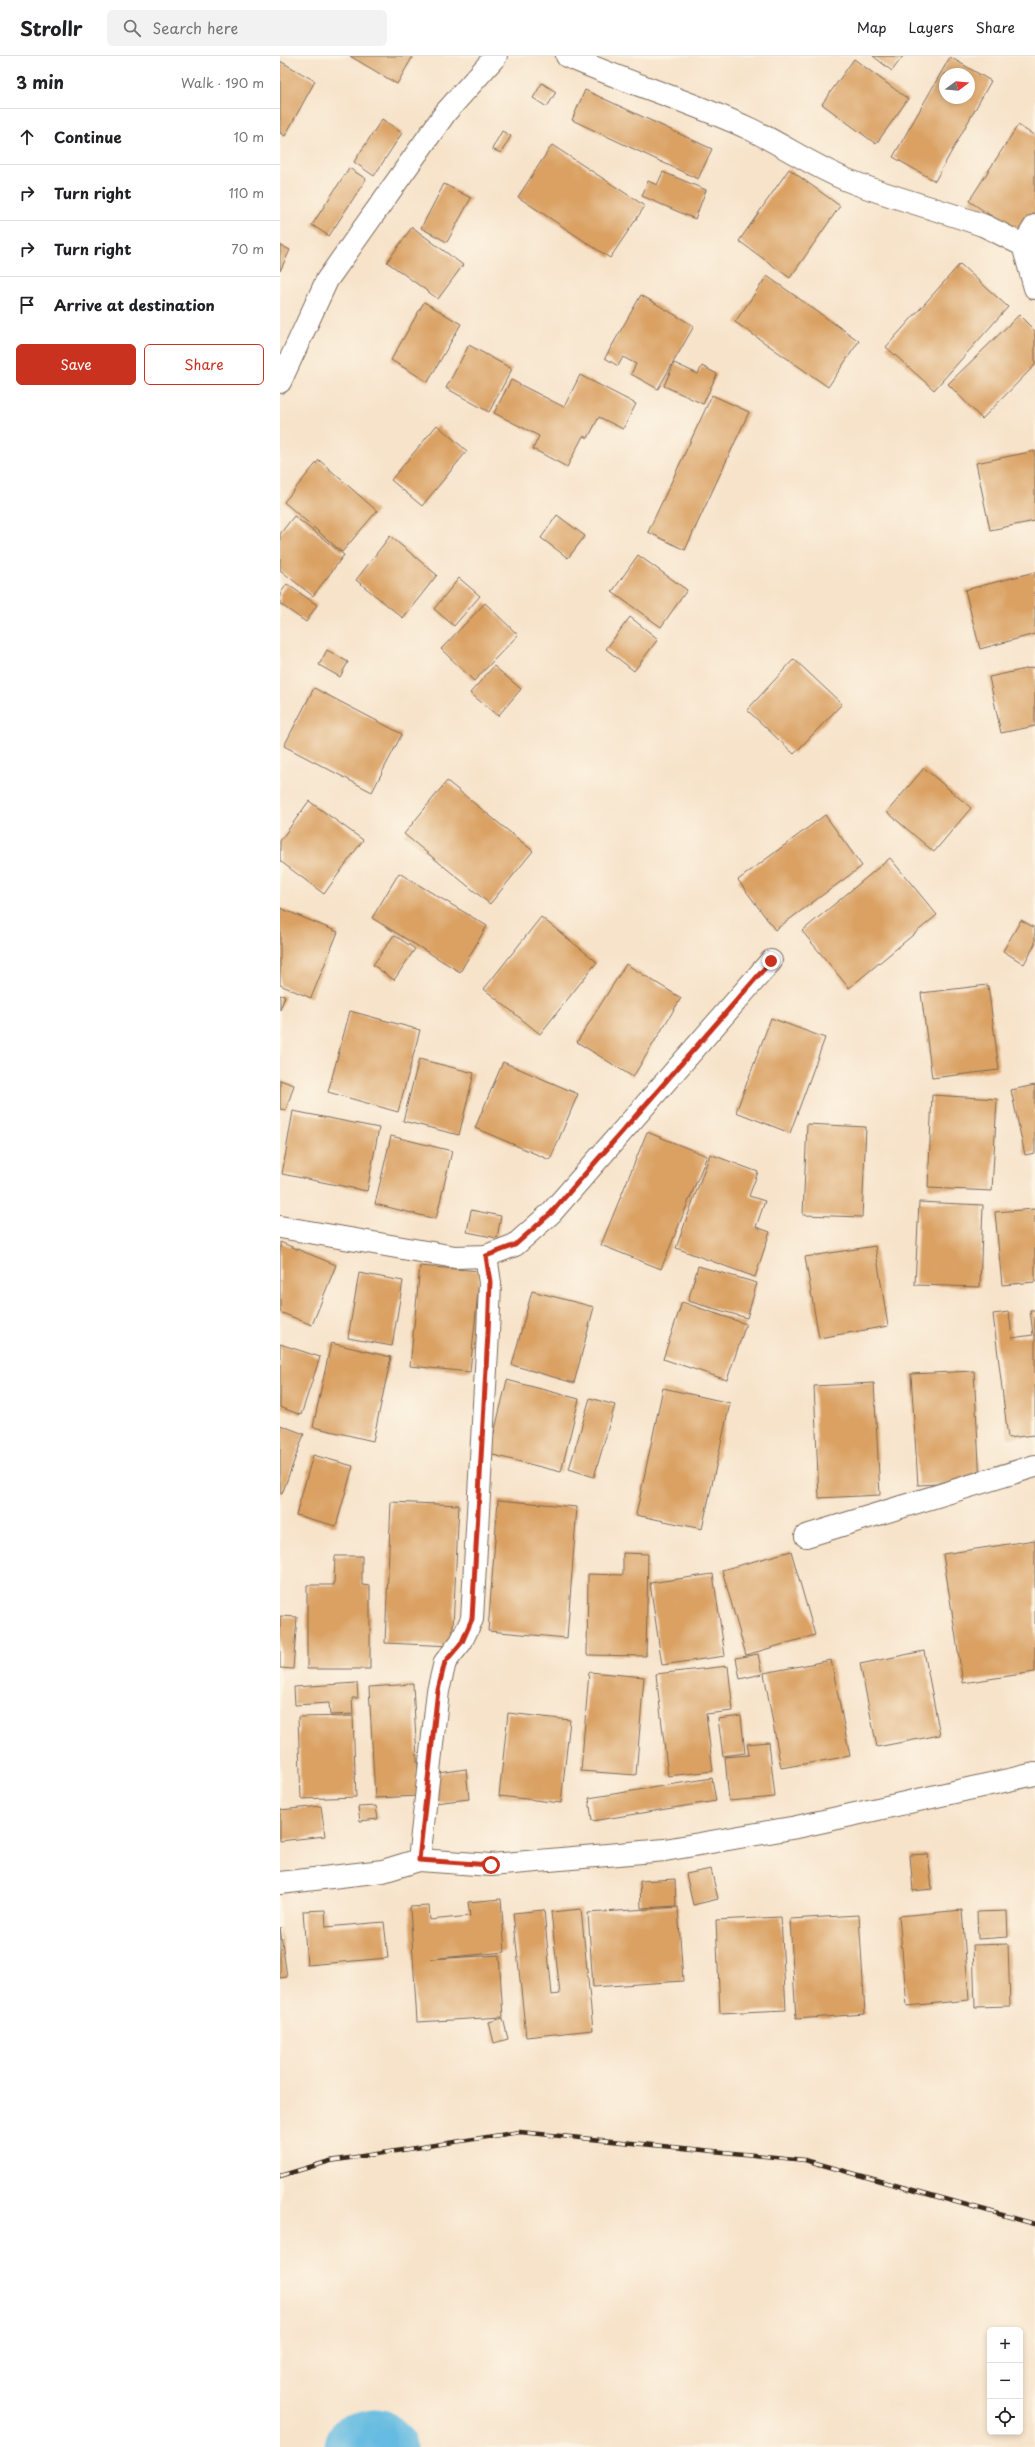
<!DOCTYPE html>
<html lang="en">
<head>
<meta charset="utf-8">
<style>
  :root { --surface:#fff; --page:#f2f2f2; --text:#202124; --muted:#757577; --line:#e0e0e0; --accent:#c8321e }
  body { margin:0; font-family:"Playpen Sans",sans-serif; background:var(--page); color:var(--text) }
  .controls { position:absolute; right:12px; bottom:12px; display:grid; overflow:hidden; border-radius:6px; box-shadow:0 2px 6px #0003 }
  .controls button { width:36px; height:36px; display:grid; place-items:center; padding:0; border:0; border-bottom:1px solid var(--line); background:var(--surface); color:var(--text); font:20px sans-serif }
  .compass { position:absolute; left:659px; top:12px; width:36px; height:36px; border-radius:50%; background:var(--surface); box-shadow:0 2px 6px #0003; rotate:74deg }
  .stop { position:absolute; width:12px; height:12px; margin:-9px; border:3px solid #c8321e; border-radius:50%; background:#fff }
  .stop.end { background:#c8321e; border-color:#fff; box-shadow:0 1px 4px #0008 }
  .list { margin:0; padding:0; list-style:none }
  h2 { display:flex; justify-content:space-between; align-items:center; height:52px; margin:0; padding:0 16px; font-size:17px }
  h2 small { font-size:13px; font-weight:400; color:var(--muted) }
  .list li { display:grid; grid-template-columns:26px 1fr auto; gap:12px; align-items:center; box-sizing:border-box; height:56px; padding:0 16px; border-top:1px solid var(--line) }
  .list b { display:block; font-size:15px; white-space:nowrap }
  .list em { font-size:13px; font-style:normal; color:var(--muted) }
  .actions { display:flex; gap:8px; padding:12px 16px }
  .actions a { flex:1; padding:9px 0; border:1px solid var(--accent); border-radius:6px; text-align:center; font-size:14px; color:var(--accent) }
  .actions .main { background:var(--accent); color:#fff }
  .icon { flex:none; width:22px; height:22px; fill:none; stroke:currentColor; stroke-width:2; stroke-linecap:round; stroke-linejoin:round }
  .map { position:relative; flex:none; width:755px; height:2391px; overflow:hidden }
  header { display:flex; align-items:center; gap:24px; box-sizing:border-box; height:56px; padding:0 20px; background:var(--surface); border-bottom:1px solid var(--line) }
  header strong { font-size:19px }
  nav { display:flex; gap:22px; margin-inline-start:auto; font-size:14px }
  .search { width:280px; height:36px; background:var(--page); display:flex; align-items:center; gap:10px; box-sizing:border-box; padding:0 14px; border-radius:6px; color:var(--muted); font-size:15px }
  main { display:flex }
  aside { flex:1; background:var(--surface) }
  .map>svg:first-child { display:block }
</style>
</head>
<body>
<header>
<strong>Strollr</strong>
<div class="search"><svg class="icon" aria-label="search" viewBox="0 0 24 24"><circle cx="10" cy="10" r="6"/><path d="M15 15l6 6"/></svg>Search here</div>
<nav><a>Map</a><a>Layers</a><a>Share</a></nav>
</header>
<main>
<aside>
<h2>3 min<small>Walk · 190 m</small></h2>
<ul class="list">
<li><svg class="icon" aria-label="ahead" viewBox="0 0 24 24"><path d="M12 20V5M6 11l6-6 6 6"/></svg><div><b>Continue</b></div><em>10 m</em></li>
<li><svg class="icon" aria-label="right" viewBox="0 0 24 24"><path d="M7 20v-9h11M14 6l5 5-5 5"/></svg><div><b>Turn right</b></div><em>110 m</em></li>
<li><svg class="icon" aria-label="right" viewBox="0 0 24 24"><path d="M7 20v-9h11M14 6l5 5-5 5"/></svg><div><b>Turn right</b></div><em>70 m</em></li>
<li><svg class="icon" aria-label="arrive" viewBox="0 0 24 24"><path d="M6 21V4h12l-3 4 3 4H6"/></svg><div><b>Arrive at destination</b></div></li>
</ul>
<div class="actions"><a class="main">Save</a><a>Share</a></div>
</aside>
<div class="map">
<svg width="755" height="2391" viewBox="0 0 755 2391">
  <rect width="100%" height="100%" fill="#fcf5e5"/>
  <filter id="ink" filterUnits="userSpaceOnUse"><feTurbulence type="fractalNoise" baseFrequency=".025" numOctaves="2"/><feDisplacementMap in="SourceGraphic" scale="8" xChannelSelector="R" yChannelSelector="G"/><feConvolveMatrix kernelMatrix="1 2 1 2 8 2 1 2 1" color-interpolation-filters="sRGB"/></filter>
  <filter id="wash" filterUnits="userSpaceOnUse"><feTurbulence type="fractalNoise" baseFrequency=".012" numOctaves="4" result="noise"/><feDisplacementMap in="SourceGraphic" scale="16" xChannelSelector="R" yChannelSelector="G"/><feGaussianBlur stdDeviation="0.9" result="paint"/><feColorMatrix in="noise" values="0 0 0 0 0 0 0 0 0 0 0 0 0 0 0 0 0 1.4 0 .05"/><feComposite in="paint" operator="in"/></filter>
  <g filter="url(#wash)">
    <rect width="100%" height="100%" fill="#f7e3ca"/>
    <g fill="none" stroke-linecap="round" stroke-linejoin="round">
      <polyline stroke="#65bbe1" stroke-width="69" points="78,2391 95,2387 102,2391"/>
    </g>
    <g id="blocks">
      <g fill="#daa163" fill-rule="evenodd">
        <polygon points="70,0 133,0 117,28"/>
        <polygon points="593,0 623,0 612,15"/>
        <path d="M 670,1 L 711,25 L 655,125 L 613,101 ZM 665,18 L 689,18 L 689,42 L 665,42 Z"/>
        <polygon points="574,3 628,43 596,88 542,48"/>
        <polygon points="0,5 35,25 5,80 0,77"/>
        <polygon points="262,27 276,36 267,51 253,42"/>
        <polygon points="305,34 432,93 418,123 292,64"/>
        <polygon points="102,63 122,77 94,120 74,106"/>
        <polygon points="738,69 755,80 755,156 740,179 689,145"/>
        <polygon points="222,75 231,80 221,97 212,93"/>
        <polygon points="272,89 365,150 330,202 238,141"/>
        <polygon points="69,112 86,123 49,180 32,169"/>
        <polygon points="509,113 560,150 510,222 459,185"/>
        <polygon points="383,116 426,134 415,163 362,140 368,125 377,129"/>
        <polygon points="164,128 191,142 167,186 141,172"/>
        <polygon points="132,171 183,209 158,243 107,206"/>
        <polygon points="0,189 10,194 0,215"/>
        <polygon points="680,208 728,251 654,334 606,291"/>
        <polygon points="487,220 579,285 548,331 455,266"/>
        <polygon points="361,239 414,270 378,333 351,318 356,308 343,301 338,310 325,302"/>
        <polygon points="144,246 181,268 148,326 111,304"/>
        <polygon points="739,259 755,275 755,309 702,363 668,328"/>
        <polygon points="189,289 232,313 209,356 166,332"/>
        <polygon points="394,307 418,318 422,310 437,318 423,348 384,330"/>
        <polygon points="300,319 356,348 343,373 319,361 308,382 303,380 287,411 253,393 259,380 214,357 231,324 284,351"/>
        <polygon points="432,339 469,356 405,494 368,476"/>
        <polygon points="157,369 187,395 142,450 111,424"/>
        <polygon points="755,395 755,465 710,474 696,407"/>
        <polygon points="39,404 97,455 62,496 4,446"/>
        <polygon points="277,459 305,480 288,502 261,482"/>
        <polygon points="14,460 64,499 33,540 0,514 0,478"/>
        <polygon points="110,480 157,519 123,562 76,524"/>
        <polygon points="358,499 407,534 381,571 332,536"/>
        <polygon points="755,516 755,578 700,593 685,534"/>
        <polygon points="179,522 200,540 174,570 154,553"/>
        <polygon points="7,528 37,549 26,566 0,548 0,538"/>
        <polygon points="205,547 238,579 194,625 161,593"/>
        <polygon points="350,561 378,583 354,615 326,593"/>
        <polygon points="47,594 68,606 60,621 39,609"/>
        <polygon points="514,603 562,648 514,698 467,654"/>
        <polygon points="214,610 241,633 218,660 190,637"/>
        <polygon points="755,611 755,670 721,677 709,621"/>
        <polygon points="34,632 122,678 92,736 4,690"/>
        <polygon points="644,712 691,752 654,796 607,756"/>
        <polygon points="167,725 253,795 210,848 124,778"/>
        <polygon points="29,745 83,784 44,838 0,805 0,785"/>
        <polygon points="545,759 582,810 495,874 458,824"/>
        <polygon points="610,802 657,859 569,932 522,875"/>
        <polygon points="119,817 207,870 180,916 92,862"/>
        <polygon points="0,852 58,876 31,942 0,929"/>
        <polygon points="261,861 317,906 260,978 204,933"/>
        <polygon points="741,864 755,872 755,888 744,908 723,895"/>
        <polygon points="114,879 135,893 114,924 93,909"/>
        <polygon points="346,908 401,942 353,1021 297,986"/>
        <polygon points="708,929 719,1014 652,1022 641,937"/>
        <polygon points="0,939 5,940 0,954"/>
        <polygon points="70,955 140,974 118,1056 48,1036"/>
        <polygon points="491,962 545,982 510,1077 456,1056"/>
        <polygon points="139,1003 194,1017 179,1079 123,1065"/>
        <polygon points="223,1006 298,1038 270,1104 195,1072"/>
        <polygon points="0,1024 14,1029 6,1054 0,1053"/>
        <polygon points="755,1029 755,1097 745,1099 731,1034"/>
        <polygon points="652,1039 717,1043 712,1135 648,1132"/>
        <polygon points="13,1055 99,1072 87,1135 2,1118"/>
        <polygon points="527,1068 586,1071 582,1161 523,1159"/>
        <polygon points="367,1076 427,1100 381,1213 321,1189"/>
        <polygon points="111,1080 172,1095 156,1163 95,1148"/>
        <polygon points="430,1098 478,1116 469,1140 485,1145 476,1171 490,1176 475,1221 396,1192"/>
        <polygon points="639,1146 703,1149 700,1231 635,1229"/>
        <polygon points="755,1153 755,1226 722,1229 715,1156"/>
        <polygon points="191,1154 221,1160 217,1182 187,1176"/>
        <polygon points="0,1186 56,1209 32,1269 0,1256"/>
        <polygon points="595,1190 608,1270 539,1282 525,1201"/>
        <polygon points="140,1210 200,1215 190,1316 130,1310"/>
        <polygon points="418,1210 477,1227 467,1262 408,1245"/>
        <polygon points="79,1217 123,1225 112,1290 68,1282"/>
        <polygon points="252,1235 314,1251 294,1327 232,1309"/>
        <polygon points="402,1246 466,1268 447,1324 383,1303"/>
        <polygon points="750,1254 755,1254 755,1379 728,1382 713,1258 729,1256 732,1282 753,1279"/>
        <polygon points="51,1287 111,1301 93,1385 33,1371"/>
        <polygon points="0,1288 40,1301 21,1359 0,1351"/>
        <polygon points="694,1315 700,1426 638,1429 631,1318"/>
        <polygon points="227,1324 299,1343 281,1416 209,1398"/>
        <polygon points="594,1327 600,1439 539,1442 534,1330"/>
        <polygon points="383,1332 450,1347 422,1473 356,1459"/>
        <polygon points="310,1342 335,1349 314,1421 289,1413"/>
        <polygon points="0,1369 24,1378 2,1438 0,1437"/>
        <polygon points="33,1399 73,1410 56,1470 16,1459"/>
        <polygon points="218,1444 297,1451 287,1582 208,1575"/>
        <polygon points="111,1446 179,1449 172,1590 105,1587"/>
        <polygon points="755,1484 755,1616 683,1627 663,1498"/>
        <polygon points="511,1495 535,1579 466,1599 442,1514"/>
        <polygon points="343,1497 368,1498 366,1600 307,1599 308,1518 343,1519"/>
        <polygon points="55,1500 82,1500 82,1529 90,1530 90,1613 27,1613 27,1529 54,1529"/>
        <polygon points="433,1518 445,1600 382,1609 370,1527"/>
        <polygon points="0,1560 17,1561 13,1613 0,1612"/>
        <polygon points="644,1595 660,1679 597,1691 580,1608"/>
        <polygon points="478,1598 482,1618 460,1623 456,1602"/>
        <polygon points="551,1604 570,1700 501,1712 484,1617"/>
        <polygon points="448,1610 453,1655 426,1658 433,1715 388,1720 376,1618"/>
        <polygon points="309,1616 364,1621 356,1719 301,1715"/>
        <polygon points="77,1627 78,1642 72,1642 73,1658 50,1659 49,1647 15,1649 14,1631"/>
        <polygon points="133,1628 139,1740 95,1742 89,1631"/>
        <polygon points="228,1657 290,1664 281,1747 219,1740"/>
        <polygon points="73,1660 76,1741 21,1743 18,1661"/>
        <polygon points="461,1660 465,1697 443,1700 438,1663"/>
        <polygon points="489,1686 495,1741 449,1745 445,1701 469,1699 467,1688"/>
        <polygon points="186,1713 189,1743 155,1747 152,1718"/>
        <polygon points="432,1722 436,1745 312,1765 309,1742"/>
        <polygon points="41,1750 45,1780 0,1785 0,1754"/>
        <polygon points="96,1750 98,1763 80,1765 78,1751"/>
        <polygon points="648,1798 652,1833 633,1835 630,1799"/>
        <polygon points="431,1813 438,1843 413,1849 406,1818"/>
        <polygon points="395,1823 396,1850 361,1852 360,1825"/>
        <polygon points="221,1843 225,1896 150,1903 219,1899 223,1961 137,1966 130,1851 149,1850 150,1864 190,1860 188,1846"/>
        <polygon points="398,1851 403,1925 313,1931 308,1857"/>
        <polygon points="301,1853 313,1974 246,1981 233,1857 264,1854 272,1939 280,1938 271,1856"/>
        <polygon points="45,1854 46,1871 104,1866 108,1902 27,1909 23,1855"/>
        <polygon points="682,1854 689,1944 627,1950 619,1860"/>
        <polygon points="727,1855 728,1881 698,1883 697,1856"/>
        <polygon points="579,1859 585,1958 516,1963 510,1863"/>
        <polygon points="501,1861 506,1954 440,1957 436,1864"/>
        <polygon points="0,1871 7,1921 0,1922"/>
        <polygon points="728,1888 730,1950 695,1951 693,1889"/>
        <polygon points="223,1962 228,1983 214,1987 209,1966"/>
      </g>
    </g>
  </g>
  <g filter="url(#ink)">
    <use href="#blocks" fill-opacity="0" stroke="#7d6b5a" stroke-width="1"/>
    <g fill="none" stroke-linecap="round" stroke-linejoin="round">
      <g stroke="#7d6b5a" stroke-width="24">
        <g id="street">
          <path d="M 287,0 C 347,27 410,45 470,73 C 503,89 533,110 567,124 C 612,142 659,153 705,170 C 718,176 730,183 743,189 L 755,232"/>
          <polyline points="743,189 755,170"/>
          <polyline points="0,326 47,224 166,56 216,0"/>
          <polyline points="0,1171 175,1201 206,1200 235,1189 271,1157 491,905"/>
          <polyline points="526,1480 755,1410"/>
          <polyline points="139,1804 158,1635 165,1606 181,1586 192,1563 208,1277 210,1227 206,1200"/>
        </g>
      </g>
      <g stroke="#7d6b5a" stroke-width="24">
        <polyline id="secondary" points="0,1827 103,1815 139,1804 211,1809 385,1794 517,1771 755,1718"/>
      </g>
      <use href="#street" stroke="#fff" stroke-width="22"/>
      <use href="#secondary" stroke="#fff" stroke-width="22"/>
      <g stroke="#3b2a1e" stroke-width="4.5">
        <polyline id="rail" points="0,2120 50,2105 240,2076 525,2104 755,2168"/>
      </g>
      <use href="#rail" stroke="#fcf5e5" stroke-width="3" stroke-dasharray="9" stroke-linecap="butt"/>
    </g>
  </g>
  <g fill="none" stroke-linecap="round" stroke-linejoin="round" filter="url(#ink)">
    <polyline stroke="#c8321e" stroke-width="5" points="211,1809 139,1804 158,1634 165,1606 182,1586 192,1563 208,1277 210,1226 206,1200 235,1189 271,1157 491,905"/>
  </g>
</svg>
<div class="controls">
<button>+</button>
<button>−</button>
<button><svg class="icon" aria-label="locate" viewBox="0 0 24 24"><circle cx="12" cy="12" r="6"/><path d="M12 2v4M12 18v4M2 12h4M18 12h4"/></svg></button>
</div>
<svg class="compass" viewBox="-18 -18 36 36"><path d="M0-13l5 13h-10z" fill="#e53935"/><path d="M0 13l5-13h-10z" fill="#757577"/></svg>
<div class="stop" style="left:211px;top:1809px"></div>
<div class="stop end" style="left:491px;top:905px"></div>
</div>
</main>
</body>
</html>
